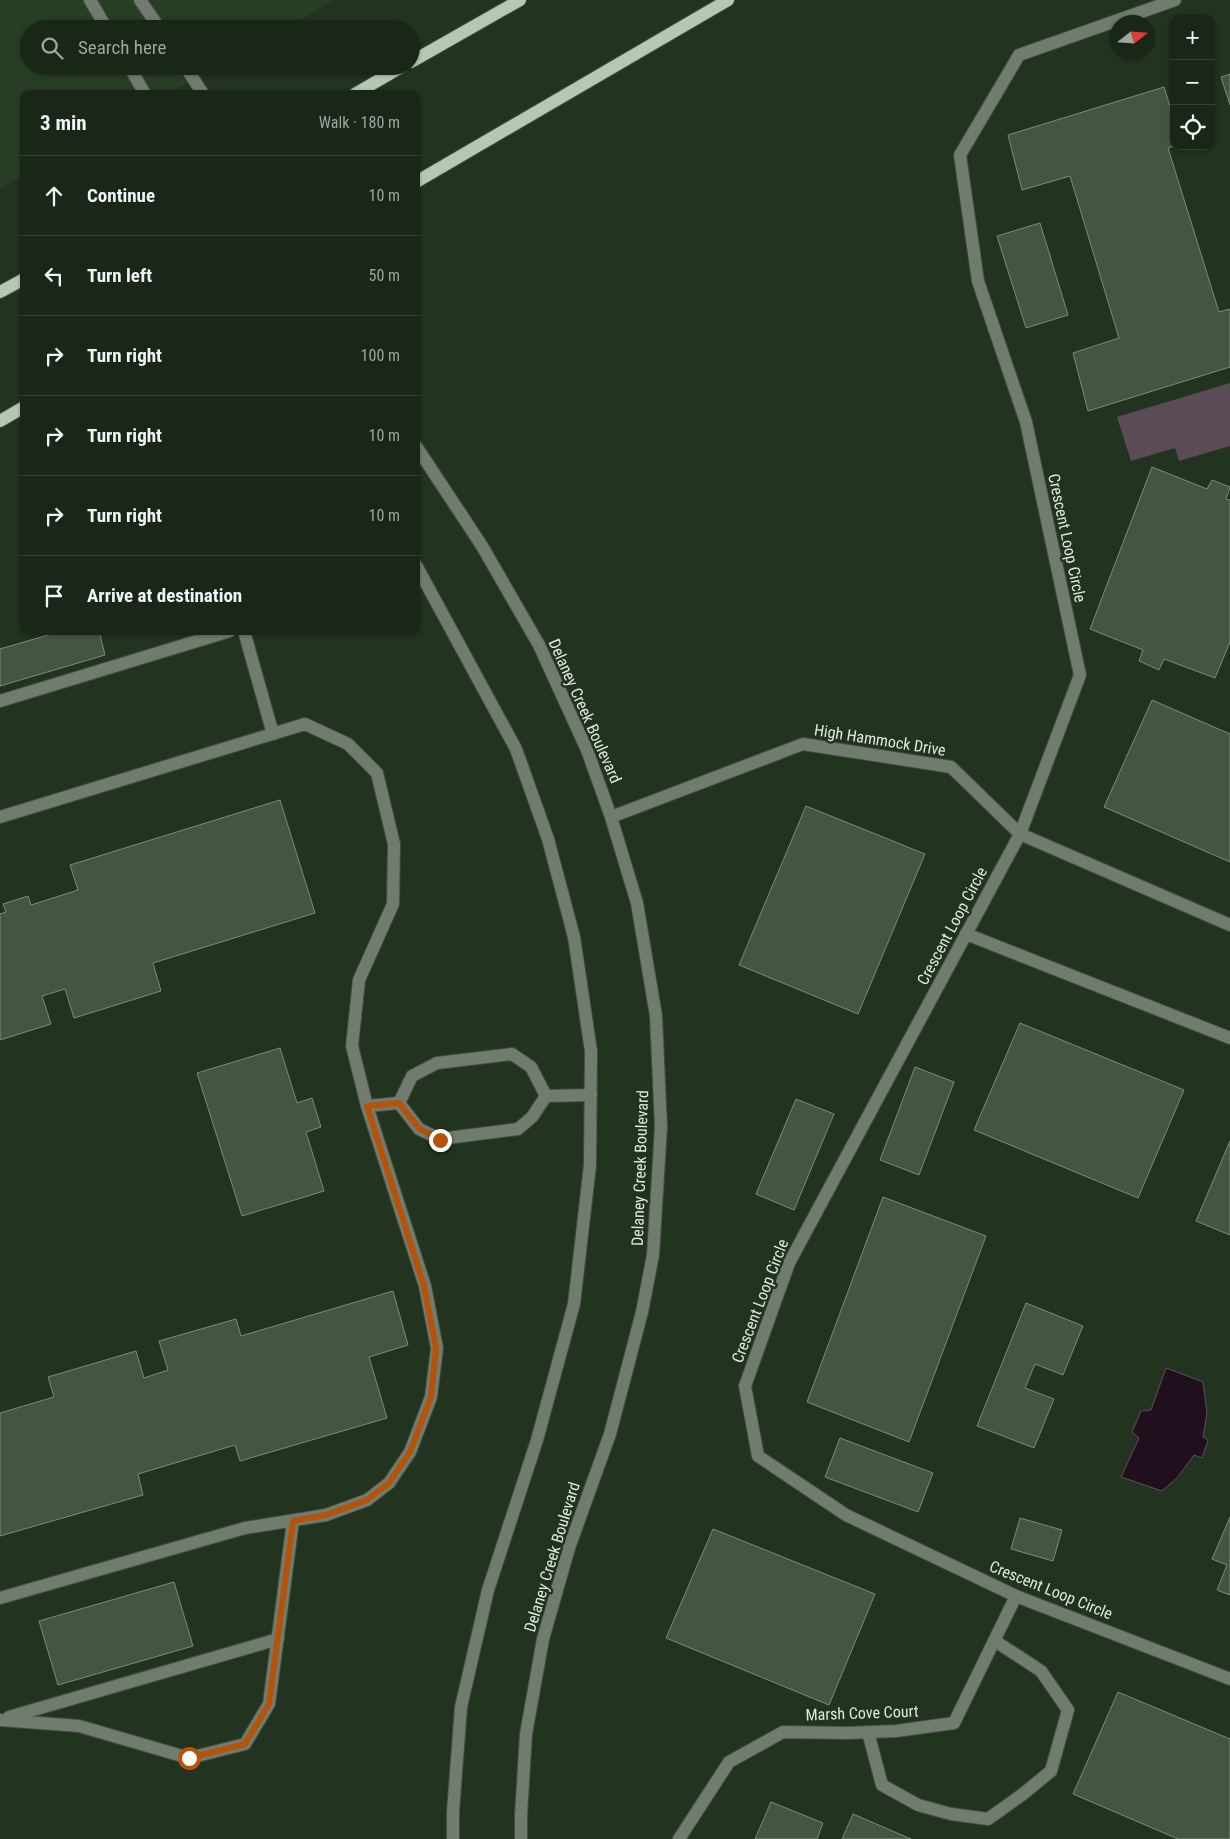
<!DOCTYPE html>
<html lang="en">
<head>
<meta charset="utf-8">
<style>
  :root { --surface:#1a2618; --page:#232e21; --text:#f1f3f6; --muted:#9fa5a2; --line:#384337 }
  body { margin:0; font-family:"Roboto Condensed",sans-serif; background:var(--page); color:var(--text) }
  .controls { position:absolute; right:15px; top:15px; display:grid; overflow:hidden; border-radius:10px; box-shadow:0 1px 4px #0004 }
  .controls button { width:45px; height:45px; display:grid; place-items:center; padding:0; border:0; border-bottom:1px solid var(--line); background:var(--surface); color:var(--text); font:25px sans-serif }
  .compass { position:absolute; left:1110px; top:15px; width:45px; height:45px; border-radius:50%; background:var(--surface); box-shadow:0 1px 4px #0004; rotate:73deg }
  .stop { position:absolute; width:15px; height:15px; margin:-11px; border:4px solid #b45309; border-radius:50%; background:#fff }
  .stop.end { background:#b45309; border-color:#fff; box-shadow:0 1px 5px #0008 }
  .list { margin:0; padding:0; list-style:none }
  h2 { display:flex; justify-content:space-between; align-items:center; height:65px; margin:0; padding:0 20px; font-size:21px }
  h2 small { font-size:16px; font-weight:400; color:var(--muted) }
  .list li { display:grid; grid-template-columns:32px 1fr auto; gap:15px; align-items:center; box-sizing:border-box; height:80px; padding:0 20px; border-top:1px solid var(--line) }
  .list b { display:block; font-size:19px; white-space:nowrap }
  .list em { font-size:16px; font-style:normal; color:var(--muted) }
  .icon { flex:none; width:28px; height:28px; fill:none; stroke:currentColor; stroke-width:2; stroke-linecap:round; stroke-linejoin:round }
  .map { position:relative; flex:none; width:1230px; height:1839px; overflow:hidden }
  .search { position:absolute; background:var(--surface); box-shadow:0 1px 4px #0004; left:20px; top:20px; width:400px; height:55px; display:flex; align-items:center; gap:12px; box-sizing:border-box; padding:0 18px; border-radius:28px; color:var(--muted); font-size:19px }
  .panel { position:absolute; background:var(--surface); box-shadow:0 1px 4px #0004; left:20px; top:90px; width:400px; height:545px; border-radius:10px }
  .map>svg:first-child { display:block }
</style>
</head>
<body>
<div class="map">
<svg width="1230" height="1839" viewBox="0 0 1230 1839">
  <rect width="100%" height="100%" fill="#223320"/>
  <polygon fill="#273d24" points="0,0 334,0 284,29 29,29 29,66 218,66 169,94 24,94 24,175 0,189"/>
  <polygon fill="#5b4b57" points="1230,383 1230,446 1179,461 1175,448 1131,461 1117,417"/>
  <polygon fill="#220f1e" stroke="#5b5057" points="1166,1368 1203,1382 1207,1413 1203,1437 1208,1440 1202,1458 1194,1455 1177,1478 1162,1491 1121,1477 1139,1438 1132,1432 1141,1411 1151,1410"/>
  <g fill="#445641" stroke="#7a8d77">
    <polygon points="1230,74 1230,105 1221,77"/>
    <polygon points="1164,87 1174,119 1174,146 1168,148 1219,312 1229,309 1230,311 1230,367 1088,411 1073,353 1119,338 1070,176 1022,190 1008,135"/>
    <polygon points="1040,223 1068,315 1026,328 997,236"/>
    <polygon points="1152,467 1207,489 1212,480 1230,487 1226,499 1230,500 1230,642 1215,678 1164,659 1159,670 1139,661 1143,650 1090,629"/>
    <polygon points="62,631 99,631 105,655 0,686 0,649"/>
    <polygon points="1152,700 1230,734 1230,862 1104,807"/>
    <polygon points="280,800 315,913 153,963 161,991 74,1018 65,989 42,996 51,1024 0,1040 0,914 6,912 3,904 28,896 31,905 78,890 70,865"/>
    <polygon points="806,806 925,854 858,1014 739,965"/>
    <polygon points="1020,1023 1184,1090 1138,1198 974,1130"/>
    <polygon points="280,1048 297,1103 312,1098 321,1127 306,1132 324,1191 242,1216 197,1073"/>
    <polygon points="915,1067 954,1082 919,1175 880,1160"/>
    <polygon points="796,1099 834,1114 794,1210 756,1194"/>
    <polygon points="1230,1141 1230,1235 1196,1221"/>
    <polygon points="883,1197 986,1236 909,1442 807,1402"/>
    <polygon points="393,1291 408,1345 369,1357 387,1418 240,1461 235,1445 138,1474 143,1495 0,1536 0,1413 54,1397 48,1377 136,1351 144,1378 168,1370 159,1341 236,1319 241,1336"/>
    <polygon points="1026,1303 1083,1326 1063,1375 1035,1364 1025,1388 1054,1399 1034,1448 977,1426"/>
    <polygon points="840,1438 933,1473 918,1512 825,1477"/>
    <polygon points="1230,1517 1230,1595 1217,1590 1227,1565 1212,1559"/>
    <polygon points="1020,1518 1062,1530 1053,1561 1011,1549"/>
    <polygon points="713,1529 875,1594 829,1705 666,1638"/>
    <polygon points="174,1582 193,1646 58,1685 39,1621"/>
    <polygon points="1118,1692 1230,1739 1230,1839 1178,1839 1073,1794"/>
    <polygon points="771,1802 823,1823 817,1839 755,1839"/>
    <polygon points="853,1814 911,1839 842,1839"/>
  </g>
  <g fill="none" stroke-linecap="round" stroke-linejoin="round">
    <g stroke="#40503e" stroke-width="14">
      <g id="minor">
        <polyline points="90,0 107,29"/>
        <polyline points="140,0 160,29"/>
        <polyline points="1175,0 1019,55 960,155 978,281 1026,422 1080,675 1020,834 789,1263 745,1386 758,1456 846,1515 1016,1596 1230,1679"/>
        <polyline points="129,66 145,94"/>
        <polyline points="185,66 203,94"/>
        <polyline points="416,446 482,546 539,645 587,750 611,817 637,903 656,1016 661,1127 653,1255 642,1312 610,1434 569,1548 543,1639 526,1734 521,1815 521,1839"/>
        <polyline points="416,565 516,749 548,839 574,937 591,1051 590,1165 574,1304 537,1440 488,1590 461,1707 453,1812 453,1839"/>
        <polyline points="244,631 273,734"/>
        <polyline points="0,701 230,631"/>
        <polyline points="0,817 305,724 348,744 377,773 394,844 393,904 359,980 352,1046 367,1106 425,1286 437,1348 431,1397 410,1452 389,1483 367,1500 326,1515 245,1528 0,1598"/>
        <polyline points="611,817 803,744 951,767 1020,834 1230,925"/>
        <polyline points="966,934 1230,1038"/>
        <polygon points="512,1054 531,1067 546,1096 532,1117 518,1129 440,1139 419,1129 399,1103 412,1076 437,1063"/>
        <polyline points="546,1096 591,1095"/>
        <polyline points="367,1106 399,1103"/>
        <polyline points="9,1717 278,1639"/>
        <polyline points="0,1720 79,1726 189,1758 245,1744 269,1704 293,1521"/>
        <polyline points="868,1732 882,1785 918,1805 951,1814 988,1819 1023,1794 1051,1771 1068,1710 1041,1671 995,1641"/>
        <polyline points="679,1839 729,1762 783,1732 847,1733 896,1731 954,1723 1016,1596"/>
      </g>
    </g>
    <g stroke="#40503e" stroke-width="14">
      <g id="major">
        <polyline points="411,62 520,0"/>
        <polyline points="355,94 403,66"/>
        <polyline points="416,182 728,0"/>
        <polyline points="0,292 24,279"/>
        <polyline points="0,421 24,407"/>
      </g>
    </g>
    <use href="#minor" stroke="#727b70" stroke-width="12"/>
    <use href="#major" stroke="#b6c8b3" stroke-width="12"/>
  </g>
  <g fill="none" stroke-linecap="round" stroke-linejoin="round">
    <polyline stroke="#b45309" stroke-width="6" points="189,1758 245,1744 269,1704 293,1521 326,1515 367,1500 389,1483 410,1452 431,1397 436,1348 424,1286 367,1106 399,1103 419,1128 440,1140"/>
  </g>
  <g text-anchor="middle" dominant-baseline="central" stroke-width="5" stroke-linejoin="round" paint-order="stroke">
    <g font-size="16" fill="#dfe9dd" stroke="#223320">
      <text transform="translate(1067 538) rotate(78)">Crescent Loop Circle</text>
      <text transform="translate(585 711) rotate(66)">Delaney Creek Boulevard</text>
      <text transform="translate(880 740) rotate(9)">High Hammock Drive</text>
      <text transform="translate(952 926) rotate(-62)">Crescent Loop Circle</text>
      <text transform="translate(640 1168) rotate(-88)">Delaney Creek Boulevard</text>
      <text transform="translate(760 1301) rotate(-69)">Crescent Loop Circle</text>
      <text transform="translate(552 1557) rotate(-73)">Delaney Creek Boulevard</text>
      <text transform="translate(1051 1590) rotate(22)">Crescent Loop Circle</text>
      <text transform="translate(862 1713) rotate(-2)">Marsh Cove Court</text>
    </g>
  </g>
</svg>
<div class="controls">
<button>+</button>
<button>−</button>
<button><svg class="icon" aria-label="locate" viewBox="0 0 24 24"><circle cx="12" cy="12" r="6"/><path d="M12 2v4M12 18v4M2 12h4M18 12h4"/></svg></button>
</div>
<svg class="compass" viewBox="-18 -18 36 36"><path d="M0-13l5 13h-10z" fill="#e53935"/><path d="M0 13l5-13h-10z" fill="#9fa5a2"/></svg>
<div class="stop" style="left:189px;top:1758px"></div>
<div class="stop end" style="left:440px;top:1140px"></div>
<div class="search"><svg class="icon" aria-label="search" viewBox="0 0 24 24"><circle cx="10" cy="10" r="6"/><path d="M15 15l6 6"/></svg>Search here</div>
<section class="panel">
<h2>3 min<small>Walk · 180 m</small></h2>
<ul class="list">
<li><svg class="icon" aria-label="ahead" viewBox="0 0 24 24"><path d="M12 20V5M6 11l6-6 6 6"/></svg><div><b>Continue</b></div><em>10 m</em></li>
<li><svg class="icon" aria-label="left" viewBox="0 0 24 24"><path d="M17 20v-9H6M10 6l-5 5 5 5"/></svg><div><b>Turn left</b></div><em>50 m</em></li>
<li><svg class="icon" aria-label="right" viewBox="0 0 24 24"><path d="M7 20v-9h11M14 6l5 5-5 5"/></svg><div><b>Turn right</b></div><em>100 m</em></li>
<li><svg class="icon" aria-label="right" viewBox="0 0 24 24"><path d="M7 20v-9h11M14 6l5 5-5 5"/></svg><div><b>Turn right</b></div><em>10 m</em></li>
<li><svg class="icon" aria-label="right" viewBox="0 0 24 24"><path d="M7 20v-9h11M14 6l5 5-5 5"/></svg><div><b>Turn right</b></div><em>10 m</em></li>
<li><svg class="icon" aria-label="arrive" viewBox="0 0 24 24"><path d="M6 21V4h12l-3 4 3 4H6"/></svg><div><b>Arrive at destination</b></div></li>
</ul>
</section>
</div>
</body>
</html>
